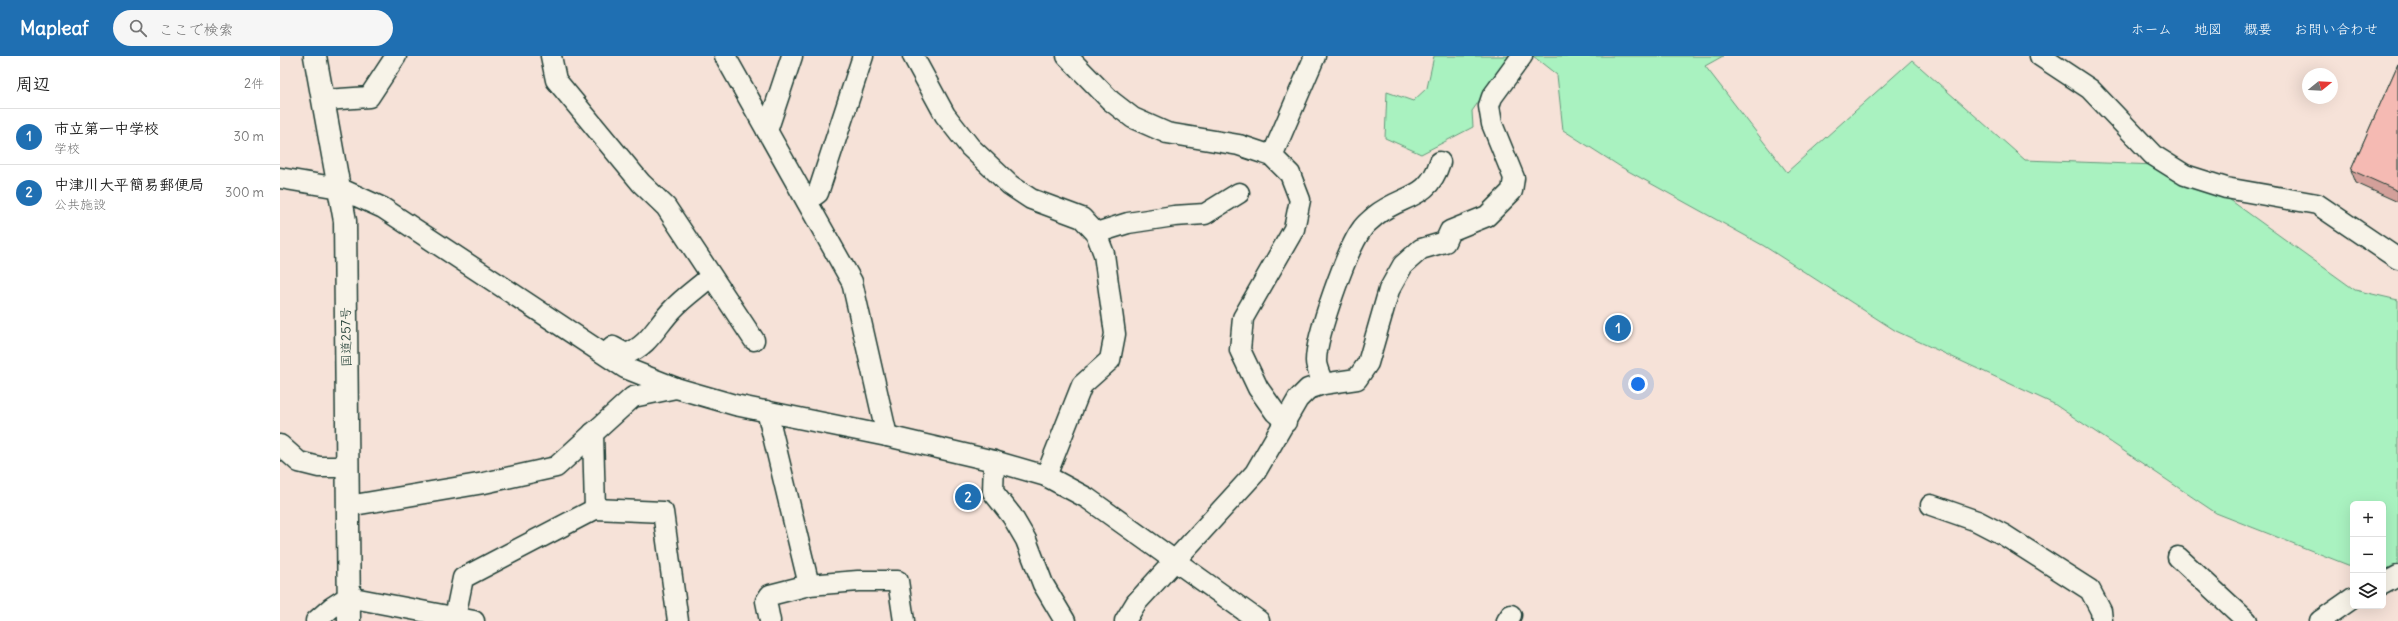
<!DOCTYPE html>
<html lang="ja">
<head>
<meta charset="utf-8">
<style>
  :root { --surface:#fff; --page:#f6f6f6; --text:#222; --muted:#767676; --line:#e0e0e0; --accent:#1f6fb2 }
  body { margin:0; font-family:Delius,"Klee One",sans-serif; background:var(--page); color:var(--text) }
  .controls { position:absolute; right:12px; bottom:12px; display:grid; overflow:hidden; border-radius:6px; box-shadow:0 4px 16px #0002 }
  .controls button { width:36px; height:36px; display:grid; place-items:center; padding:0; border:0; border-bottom:1px solid var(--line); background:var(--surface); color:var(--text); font:20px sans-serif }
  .compass { position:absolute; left:2022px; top:12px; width:36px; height:36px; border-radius:50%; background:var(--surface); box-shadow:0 4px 16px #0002; rotate:72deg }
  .you { position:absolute; left:1358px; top:328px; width:14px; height:14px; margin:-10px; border:3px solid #fff; border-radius:50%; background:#1a73e8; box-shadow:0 0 0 6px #1a73e833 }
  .badge { display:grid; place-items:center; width:26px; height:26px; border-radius:50%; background:var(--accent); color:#fff; font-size:13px; font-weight:700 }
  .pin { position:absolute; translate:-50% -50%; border:2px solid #fff; box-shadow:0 1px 4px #0006 }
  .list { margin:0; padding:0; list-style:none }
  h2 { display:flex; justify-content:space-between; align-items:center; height:52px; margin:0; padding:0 16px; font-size:17px }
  h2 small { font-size:13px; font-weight:400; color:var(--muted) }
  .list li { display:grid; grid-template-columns:26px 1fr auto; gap:12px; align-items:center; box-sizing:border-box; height:56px; padding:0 16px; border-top:1px solid var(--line) }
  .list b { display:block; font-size:15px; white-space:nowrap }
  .list p { margin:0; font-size:13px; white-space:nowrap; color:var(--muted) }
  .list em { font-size:13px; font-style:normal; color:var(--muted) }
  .icon { flex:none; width:22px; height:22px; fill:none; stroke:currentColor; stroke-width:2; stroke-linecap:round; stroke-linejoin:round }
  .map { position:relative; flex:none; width:2118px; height:565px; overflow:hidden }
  header { display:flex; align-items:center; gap:24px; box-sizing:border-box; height:56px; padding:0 20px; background:var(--accent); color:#fff }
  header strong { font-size:19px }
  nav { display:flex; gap:22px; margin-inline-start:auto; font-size:14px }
  .search { width:280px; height:36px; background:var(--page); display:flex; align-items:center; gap:10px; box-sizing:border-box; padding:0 14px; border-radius:22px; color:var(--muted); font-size:15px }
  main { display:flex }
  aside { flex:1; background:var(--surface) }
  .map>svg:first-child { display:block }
</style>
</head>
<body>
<header>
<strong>Mapleaf</strong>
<div class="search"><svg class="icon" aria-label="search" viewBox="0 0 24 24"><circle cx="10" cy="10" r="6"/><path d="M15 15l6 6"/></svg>ここで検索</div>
<nav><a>ホーム</a><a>地図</a><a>概要</a><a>お問い合わせ</a></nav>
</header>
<main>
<aside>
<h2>周辺<small>2件</small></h2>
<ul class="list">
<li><span class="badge">1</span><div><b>市立第一中学校</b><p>学校</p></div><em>30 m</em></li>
<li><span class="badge">2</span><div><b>中津川大平簡易郵便局</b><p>公共施設</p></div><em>300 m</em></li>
</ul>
</aside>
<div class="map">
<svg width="2118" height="565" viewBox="0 0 2118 565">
  <rect width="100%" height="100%" fill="#f6e2d8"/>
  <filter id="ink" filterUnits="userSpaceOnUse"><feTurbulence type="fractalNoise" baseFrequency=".025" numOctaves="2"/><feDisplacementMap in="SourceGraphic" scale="8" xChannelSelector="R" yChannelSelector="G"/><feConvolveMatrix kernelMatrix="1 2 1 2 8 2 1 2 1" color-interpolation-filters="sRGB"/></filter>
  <g filter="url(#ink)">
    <g fill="#a9f2c0" stroke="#64987a">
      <polygon points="1154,0 1231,0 1192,55 1193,71 1141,98 1105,82 1107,36 1133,45 1147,32"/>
      <polygon points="1253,0 1443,0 1425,10 1507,116 1632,4 1745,104 1903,110 2075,234 2118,244 2118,529 2103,523 2103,448 2073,448 2073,511 1936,457 1774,348 1616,275 1484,190 1341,111 1283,74 1277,19"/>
    </g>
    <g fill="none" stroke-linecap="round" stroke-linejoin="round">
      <g stroke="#1f3d34" stroke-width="23">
        <g id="minor">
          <polyline points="271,0 276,24 361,127 386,151 474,284"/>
          <polyline points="445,0 572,226 607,380"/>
          <polyline points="633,0 665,59 690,91 730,129 751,143 802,162 816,177 824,198 835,278 830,304 802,329 766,420"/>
          <polyline points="787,0 831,45 853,62 887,77 959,89 992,100 1010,118 1020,144 1014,173 963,262 960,294 978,332 995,356 1006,366"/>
          <polyline points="1760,0 1810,33 1873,99 1905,119 1946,132 2037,148 2118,203"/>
          <polyline points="45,44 89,41 116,0"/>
          <polyline points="487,75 512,0"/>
          <polyline points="992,100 1035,0"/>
          <polyline points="0,122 59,132 103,152 345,312 396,332 455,349 607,380 714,405 766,420 807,442 979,565"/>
          <polyline points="527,145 538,137 583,0"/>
          <polyline points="816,177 848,167 894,160 925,158 959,137"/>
          <path d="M 326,297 L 333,291 L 346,298 C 369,290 377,269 393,253 C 404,241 419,231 431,220"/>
          <path d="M 1043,328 C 1041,321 1036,312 1036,305 C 1036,280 1067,193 1082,173 C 1085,168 1091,164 1095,160 C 1122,138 1148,145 1160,106"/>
          <polyline points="487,355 529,529 490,539 486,545 490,565"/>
          <polyline points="313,377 315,453 383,456 398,565"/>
          <polyline points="0,389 19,406 39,411 67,411"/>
          <polyline points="714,405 713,436 732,460 746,484 763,528 785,565"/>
          <polyline points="1651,449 1697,465 1724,479 1810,534 1821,555 1822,565"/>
          <polyline points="68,450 204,427 276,411 353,341 396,332"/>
          <polyline points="1898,501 1967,565"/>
          <polyline points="2103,528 2118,520"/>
          <polyline points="529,529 578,525 618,525 624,565"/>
          <polyline points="175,561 183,522 315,453"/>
          <polyline points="36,565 51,552 68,541 194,565"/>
          <polyline points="845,565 856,547 975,417 1018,343 1028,333 1043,328 1077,323 1088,307 1109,234 1123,209 1141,193 1165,186 1170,175 1207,160 1232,135 1234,122 1212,68 1209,50 1212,41 1242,0"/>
          <polyline points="1227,565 1231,559"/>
          <polyline points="2040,565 2073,542"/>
        </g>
      </g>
      <g stroke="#1f3d34" stroke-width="25">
        <polyline id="highway" points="35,0 65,165 69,565"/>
      </g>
      <use href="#minor" stroke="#f7f3e8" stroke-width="20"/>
      <use href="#highway" stroke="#f7f3e8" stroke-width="22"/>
    </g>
    <polygon fill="#d3a09a" stroke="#1f3d34" points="2118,8 2118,146 2076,127 2071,114"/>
    <polygon fill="#f5bab3" stroke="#1f3d34" points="2118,8 2118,135 2071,114"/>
  </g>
  <g text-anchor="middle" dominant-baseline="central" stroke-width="3" stroke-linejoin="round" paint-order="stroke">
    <g font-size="13" fill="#1f3d34" stroke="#f7f3e8">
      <text transform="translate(66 281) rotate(-91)">国道257号</text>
    </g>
  </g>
</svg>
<div class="controls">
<button>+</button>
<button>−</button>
<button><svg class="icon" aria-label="layers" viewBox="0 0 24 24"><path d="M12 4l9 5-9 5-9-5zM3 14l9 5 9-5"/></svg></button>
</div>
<svg class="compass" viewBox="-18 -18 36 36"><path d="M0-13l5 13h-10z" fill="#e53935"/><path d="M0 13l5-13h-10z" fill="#767676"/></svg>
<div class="you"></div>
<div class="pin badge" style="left:1338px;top:272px">1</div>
<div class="pin badge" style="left:688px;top:441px">2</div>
</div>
</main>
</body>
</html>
